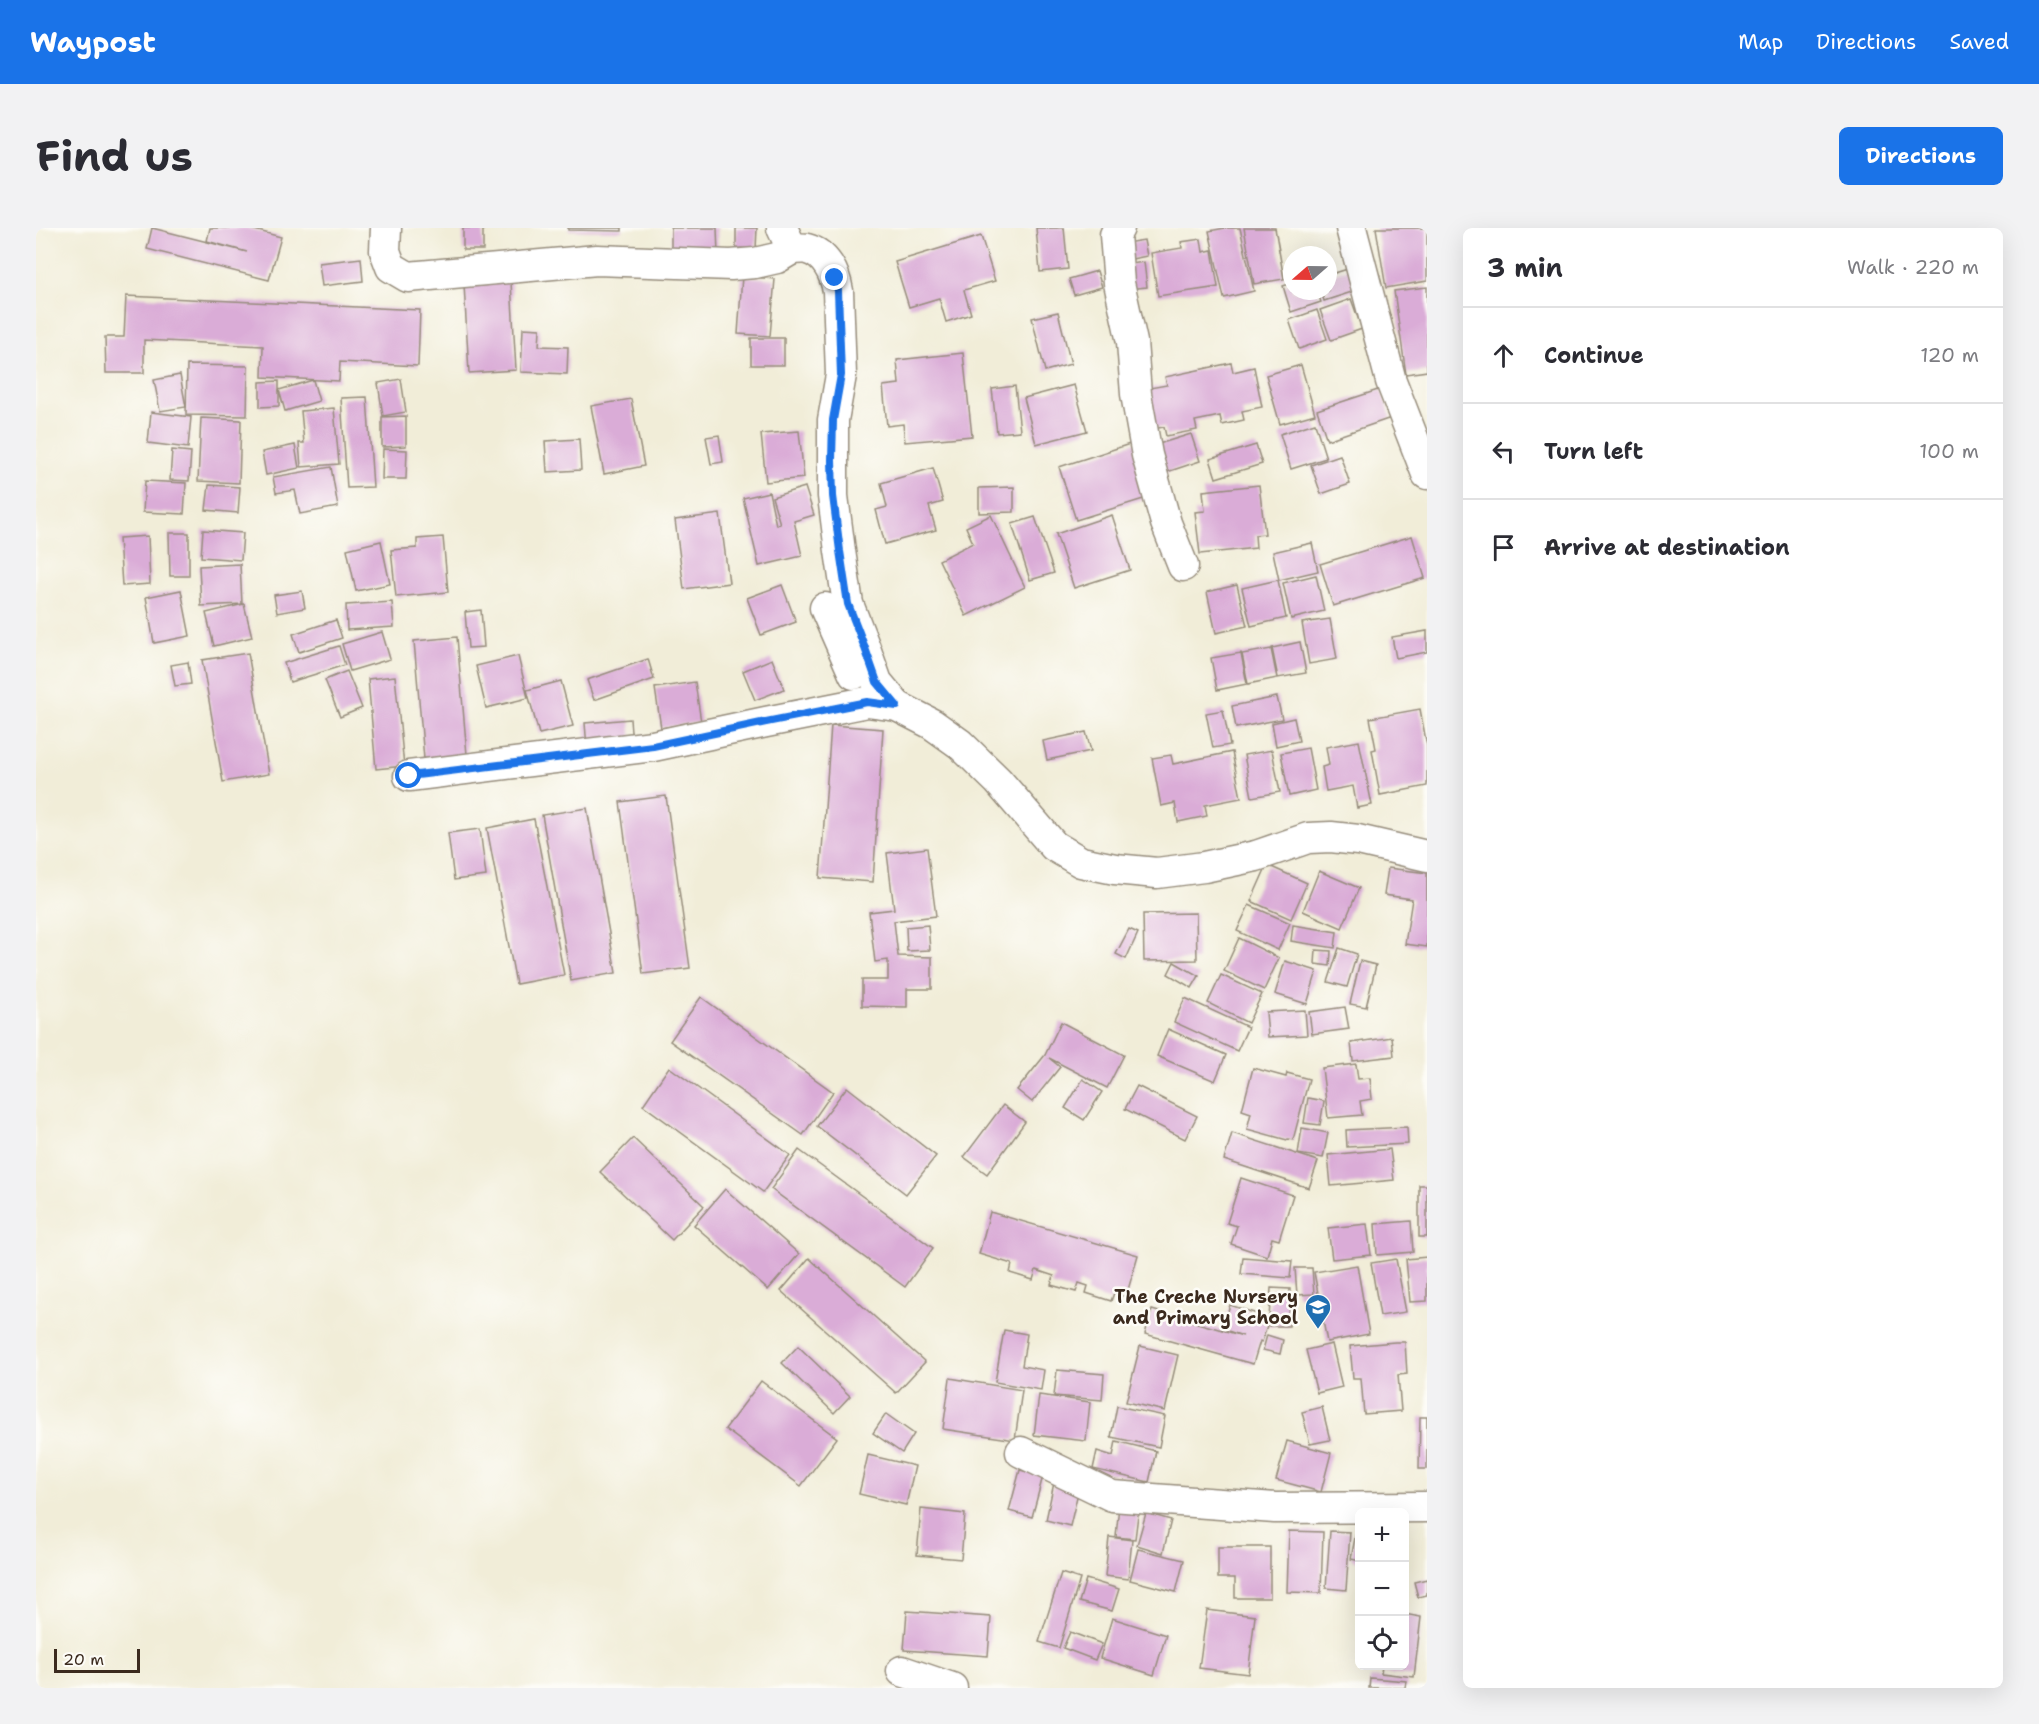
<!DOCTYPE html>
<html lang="en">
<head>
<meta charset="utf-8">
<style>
  :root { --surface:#fff; --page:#f2f2f3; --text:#2b2b33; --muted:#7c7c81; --line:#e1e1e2; --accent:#1a73e8 }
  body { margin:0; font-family:"Shantell Sans",sans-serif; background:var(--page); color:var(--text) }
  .controls { position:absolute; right:18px; bottom:18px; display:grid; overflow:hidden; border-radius:9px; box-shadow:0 6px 24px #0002 }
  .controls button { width:54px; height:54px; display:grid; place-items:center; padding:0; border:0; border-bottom:2px solid var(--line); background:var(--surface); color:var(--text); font:30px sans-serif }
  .compass { position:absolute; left:1247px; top:18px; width:54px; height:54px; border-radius:50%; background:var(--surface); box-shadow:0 6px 24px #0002; rotate:250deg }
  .scale { position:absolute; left:18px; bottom:15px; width:86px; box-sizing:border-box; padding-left:6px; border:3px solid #3b2a1e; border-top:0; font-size:16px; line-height:21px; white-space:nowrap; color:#3b2a1e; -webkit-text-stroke:4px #fdfcf7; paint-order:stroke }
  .stop { position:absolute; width:18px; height:18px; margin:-14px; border:4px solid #1a73e8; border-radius:50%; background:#fff }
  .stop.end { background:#1a73e8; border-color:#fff; box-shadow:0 2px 6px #0008 }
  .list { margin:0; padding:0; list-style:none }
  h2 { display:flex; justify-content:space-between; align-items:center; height:78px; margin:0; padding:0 24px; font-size:26px }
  h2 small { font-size:20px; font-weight:400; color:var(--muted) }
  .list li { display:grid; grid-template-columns:39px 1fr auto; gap:18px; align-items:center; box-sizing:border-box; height:96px; padding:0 24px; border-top:2px solid var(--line) }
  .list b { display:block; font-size:22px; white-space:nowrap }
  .list em { font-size:20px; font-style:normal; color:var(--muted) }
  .icon { flex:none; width:33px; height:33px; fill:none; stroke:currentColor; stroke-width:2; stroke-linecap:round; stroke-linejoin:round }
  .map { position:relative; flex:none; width:1391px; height:1460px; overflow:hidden; border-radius:9px }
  header { display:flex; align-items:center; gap:36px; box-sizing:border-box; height:84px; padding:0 30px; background:var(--accent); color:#fff }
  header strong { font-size:28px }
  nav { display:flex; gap:33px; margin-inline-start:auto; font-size:21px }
  .intro { display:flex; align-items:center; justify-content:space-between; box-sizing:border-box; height:144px; padding:0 36px }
  h1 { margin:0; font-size:42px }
  .button { padding:15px 27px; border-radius:9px; background:var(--accent); color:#fff; font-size:21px; font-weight:700 }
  main { display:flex; gap:36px; padding:0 36px }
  aside { flex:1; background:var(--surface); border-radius:9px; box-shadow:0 6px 24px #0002 }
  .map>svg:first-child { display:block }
</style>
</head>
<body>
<header>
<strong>Waypost</strong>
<nav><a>Map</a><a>Directions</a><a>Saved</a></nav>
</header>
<div class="intro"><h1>Find us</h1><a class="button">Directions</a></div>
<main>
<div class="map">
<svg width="1391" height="1460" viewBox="0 0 1391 1460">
  <rect width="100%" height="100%" fill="#fdfcf7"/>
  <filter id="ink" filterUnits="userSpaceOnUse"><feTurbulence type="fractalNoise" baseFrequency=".0167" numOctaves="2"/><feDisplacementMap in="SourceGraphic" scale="12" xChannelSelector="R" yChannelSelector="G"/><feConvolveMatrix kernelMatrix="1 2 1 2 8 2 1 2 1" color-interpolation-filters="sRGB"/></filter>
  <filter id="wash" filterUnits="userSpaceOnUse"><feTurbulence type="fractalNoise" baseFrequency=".008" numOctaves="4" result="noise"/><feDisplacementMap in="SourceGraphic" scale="24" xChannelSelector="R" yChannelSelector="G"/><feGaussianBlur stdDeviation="1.35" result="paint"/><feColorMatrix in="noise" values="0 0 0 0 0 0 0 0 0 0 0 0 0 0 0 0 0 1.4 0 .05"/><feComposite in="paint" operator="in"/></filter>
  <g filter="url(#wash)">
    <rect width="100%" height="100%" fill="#f1edd8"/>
    <g id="blocks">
      <g fill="#daacd7">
        <polygon points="116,0 211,24 171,13 174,0 211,0 245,9 233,52 111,21"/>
        <rect x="427" y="0" width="20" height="22"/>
        <polygon points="532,0 586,0 586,3 532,2"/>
        <polygon points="635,0 681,0 682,27 635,27"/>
        <polygon points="700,0 721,0 720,21 700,20"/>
        <polygon points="1000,0 1028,0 1032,41 1004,44"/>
        <polygon points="1189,0 1204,0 1218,63 1188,70 1173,3"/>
        <polygon points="1208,0 1239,0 1248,51 1218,56"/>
        <polygon points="1340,0 1391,0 1391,53 1350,60"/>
        <polygon points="945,8 959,53 928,62 935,86 910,94 903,70 873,79 859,34"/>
        <polygon points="1165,11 1167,24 1176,22 1182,59 1122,68 1115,25 1146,20 1145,14"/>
        <polygon points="1108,12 1111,28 1086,33 1083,16"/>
        <polygon points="325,30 327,53 286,58 283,35"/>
        <polygon points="1108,34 1111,59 1091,61 1088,37"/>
        <polygon points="1315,40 1322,62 1288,73 1285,63 1292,63 1292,47"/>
        <polygon points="1061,43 1066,59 1038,67 1033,51"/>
        <polygon points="706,48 739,51 734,108 702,106"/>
        <polygon points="475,54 480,142 433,145 428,56"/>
        <polygon points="1256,55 1256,63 1281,63 1285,74 1255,84 1247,58"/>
        <polygon points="1391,59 1391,143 1370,146 1358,63"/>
        <polygon points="90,68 384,82 382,138 304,134 303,153 226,149 227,118 108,112 108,145 70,145 69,109 88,109"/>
        <polygon points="1315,71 1326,101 1295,112 1284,82"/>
        <polygon points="1281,82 1291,111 1263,121 1253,92"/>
        <polygon points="1022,84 1035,136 1009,143 996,90"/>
        <polygon points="487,100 504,101 503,118 532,119 531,146 485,144"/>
        <rect x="715" y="110" width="33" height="27"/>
        <polygon points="927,125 936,208 869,214 867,196 851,198 847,158 863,156 861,132"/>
        <polygon points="1195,135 1197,144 1218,139 1226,179 1206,183 1208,192 1186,197 1184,188 1159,193 1161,202 1130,208 1128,199 1116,201 1108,161 1131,157 1129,149"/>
        <polygon points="151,137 212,138 211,188 150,187"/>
        <polygon points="1265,137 1279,186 1244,196 1230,147"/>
        <polygon points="144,147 150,179 124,183 118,152"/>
        <polygon points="365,151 370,184 347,188 342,155"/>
        <polygon points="277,152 283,173 249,183 243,162"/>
        <polygon points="243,153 243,178 224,179 224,154"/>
        <polygon points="1038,157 1051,203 1000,216 988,170"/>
        <polygon points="979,158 984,203 961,205 956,161"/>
        <polygon points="1345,161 1355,190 1291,212 1281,182"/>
        <polygon points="331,169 337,259 311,260 305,170"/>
        <polygon points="595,171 608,238 568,246 555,178"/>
        <polygon points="298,180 303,236 265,239 263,215 268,215 265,183"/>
        <polygon points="115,184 155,189 152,220 112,215"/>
        <polygon points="370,188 370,218 346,219 346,189"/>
        <polygon points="165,190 205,192 203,255 162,253"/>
        <polygon points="1279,195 1290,230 1255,241 1244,206"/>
        <polygon points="763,203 768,250 730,254 725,206"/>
        <polygon points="1155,206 1164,233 1122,247 1113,219"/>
        <polygon points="683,207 687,234 675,236 670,209"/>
        <polygon points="543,211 545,242 511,244 509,213"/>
        <polygon points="1100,214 1117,268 1040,292 1023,239"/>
        <polygon points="259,217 263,240 230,247 226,224"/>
        <polygon points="1220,217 1226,236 1180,250 1174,231"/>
        <polygon points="347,221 371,222 370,251 346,251"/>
        <polygon points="136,222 155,224 153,253 134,252"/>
        <polygon points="1304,227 1314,256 1285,266 1275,237"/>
        <polygon points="295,239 302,279 264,286 259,262 240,265 237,249"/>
        <polygon points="897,240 907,274 893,278 900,302 849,316 840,282 851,279 845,255"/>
        <polygon points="109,253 150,255 148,286 107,284"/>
        <polygon points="173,257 204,259 202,285 170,282"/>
        <polygon points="1223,257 1229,306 1219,307 1220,320 1164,326 1159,284 1169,283 1167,263"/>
        <polygon points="769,259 778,287 758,293 766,328 723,338 707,270 733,264 740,297 744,296 736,269"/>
        <polygon points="978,259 978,284 943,285 943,260"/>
        <polygon points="684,286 693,355 648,361 639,292"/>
        <polygon points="955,287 989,359 930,388 903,332 937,315 930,299"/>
        <polygon points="1076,287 1094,342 1038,360 1020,306"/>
        <polygon points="999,289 1018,345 994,352 976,296"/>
        <polygon points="167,302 207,305 205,332 165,329"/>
        <polygon points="133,305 153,305 153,348 134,348"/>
        <polygon points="112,308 114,356 86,358 83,310"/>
        <polygon points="1376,308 1389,350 1297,378 1284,336"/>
        <polygon points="407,309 412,364 360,369 355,322 381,320 381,311"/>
        <polygon points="345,313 354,356 320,363 311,321"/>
        <polygon points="1276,315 1282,343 1243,352 1237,324"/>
        <polygon points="204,336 206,376 165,378 163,338"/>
        <polygon points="1280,347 1288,383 1255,391 1247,355"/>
        <polygon points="1242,352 1250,390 1215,398 1206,360"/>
        <polygon points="746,357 760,394 725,407 711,370"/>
        <polygon points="1201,357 1211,398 1180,405 1171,364"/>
        <polygon points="145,362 154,408 118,415 110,369"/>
        <polygon points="266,363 269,380 241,385 238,367"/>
        <polygon points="356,374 358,399 311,402 310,377"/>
        <polygon points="208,376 216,409 178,418 170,385"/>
        <polygon points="445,382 448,419 432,420 429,384"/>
        <polygon points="1294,391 1301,431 1273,436 1266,395"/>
        <polygon points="300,392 306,410 263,424 257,406"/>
        <polygon points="1391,403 1391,424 1360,430 1356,409"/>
        <polygon points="346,404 354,431 314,443 306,416"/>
        <polygon points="421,409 431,527 388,531 378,413"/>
        <polygon points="1264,414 1270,445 1242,450 1236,420"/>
        <polygon points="303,418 309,437 254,454 248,435"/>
        <polygon points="1235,421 1241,450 1212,456 1206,426"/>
        <polygon points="212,425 233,546 187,554 166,432"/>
        <polygon points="1205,425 1211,456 1181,462 1175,430"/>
        <polygon points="482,428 492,470 450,480 440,438"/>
        <polygon points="612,431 618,451 558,472 551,452"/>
        <polygon points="736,431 748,461 719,472 707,443"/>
        <polygon points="152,434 155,456 139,458 135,437"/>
        <polygon points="311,443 326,480 304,489 289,452"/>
        <polygon points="359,448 368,538 340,541 332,451"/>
        <polygon points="525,453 537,498 503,506 491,462"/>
        <polygon points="659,454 665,494 625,500 619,460"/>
        <polygon points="1241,469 1246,491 1200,500 1196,478"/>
        <polygon points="1384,481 1391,518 1391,558 1344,567 1336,522 1340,521 1334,490"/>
        <polygon points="1187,482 1194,517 1177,520 1170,485"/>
        <polygon points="1258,490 1263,513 1240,518 1236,495"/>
        <polygon points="594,491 596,517 551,520 549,495"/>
        <polygon points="795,497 847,501 837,654 784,650"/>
        <polygon points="1050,504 1055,523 1011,532 1007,513"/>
        <polygon points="1323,513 1336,577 1321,580 1317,558 1290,563 1286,539 1293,537 1290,519"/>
        <polygon points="1272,520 1280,562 1253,568 1245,525"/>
        <polygon points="1236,522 1244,564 1216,569 1208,527"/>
        <polygon points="1196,524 1205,570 1169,577 1171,588 1142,594 1139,575 1125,578 1116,530 1135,527 1137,536"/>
        <polygon points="630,568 654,740 607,746 584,574"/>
        <polygon points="551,580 580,745 535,753 506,587"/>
        <polygon points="498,591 528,747 480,756 451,600"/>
        <polygon points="444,601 450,648 418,652 412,605"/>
        <polygon points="891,620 900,688 858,693 862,728 896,729 896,761 871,761 871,779 826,778 826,752 852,752 852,732 839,734 833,684 858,681 851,625"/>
        <polygon points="1231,637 1271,655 1255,691 1215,673"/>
        <polygon points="1352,640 1391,645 1391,719 1369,716 1376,671 1348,667"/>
        <polygon points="1283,643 1323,660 1306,700 1267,683"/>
        <polygon points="1213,677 1254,695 1242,722 1201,703"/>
        <polygon points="1160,685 1161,732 1108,733 1107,686"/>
        <polygon points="892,697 894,722 871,723 870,699"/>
        <polygon points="1257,697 1301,704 1299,720 1255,713"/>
        <polygon points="1093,701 1102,705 1090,731 1080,726"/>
        <polygon points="1203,710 1243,730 1228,762 1188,743"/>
        <polygon points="1303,720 1321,726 1311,759 1292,754"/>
        <polygon points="1280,722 1295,723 1294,738 1279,736"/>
        <polygon points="1249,733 1281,743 1271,776 1239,766"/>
        <polygon points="1324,733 1340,737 1330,779 1314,776"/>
        <polygon points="1138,734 1163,748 1156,760 1132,746"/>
        <polygon points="1185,747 1226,766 1212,795 1172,775"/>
        <polygon points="665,769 797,864 767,907 634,813"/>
        <polygon points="1149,770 1212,799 1201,823 1138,794"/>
        <polygon points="1309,779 1313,801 1276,806 1273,784"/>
        <polygon points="1269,782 1271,807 1232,809 1230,784"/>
        <polygon points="1025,794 1088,827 1071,860 1013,830 1024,839 996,874 981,862 1009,827"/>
        <polygon points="1132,801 1190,827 1179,853 1121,828"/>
        <polygon points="1356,809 1358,828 1317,833 1315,815"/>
        <polygon points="1320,836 1322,851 1334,850 1336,871 1324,873 1326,887 1292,890 1286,840"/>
        <polygon points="633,839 754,927 727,964 607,877"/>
        <polygon points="1217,840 1250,849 1251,845 1273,851 1257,912 1252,911 1251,912 1211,901 1215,885 1206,882"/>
        <polygon points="1047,851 1066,864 1048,892 1029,880"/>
        <polygon points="1101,858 1161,888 1149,911 1089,881"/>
        <polygon points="811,859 900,928 870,966 781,898"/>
        <polygon points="1272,870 1288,873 1284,897 1268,895"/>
        <polygon points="967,877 989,894 951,946 928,929"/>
        <polygon points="1371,899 1372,916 1311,919 1310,902"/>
        <polygon points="1266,900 1292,905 1287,930 1262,926"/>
        <polygon points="1196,905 1282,933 1273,960 1188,932"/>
        <polygon points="597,910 668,978 636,1012 564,944"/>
        <polygon points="1354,921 1358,952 1295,958 1292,927"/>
        <polygon points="763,922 897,1020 869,1059 735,961"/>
        <polygon points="1205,950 1257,967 1243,1012 1236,1010 1231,1028 1195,1016 1201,998 1191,995"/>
        <rect x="1383" y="957" width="8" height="52"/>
        <polygon points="689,961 763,1026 732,1062 658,997"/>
        <polygon points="954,984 1102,1027 1090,1069 1078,1065 1075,1073 1050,1065 1052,1058 1043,1055 1040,1064 1015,1057 1018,1048 1000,1042 997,1052 974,1045 976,1036 943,1026"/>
        <polygon points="1375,993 1377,1024 1341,1027 1339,996"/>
        <polygon points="1331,996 1335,1027 1296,1031 1292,1000"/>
        <polygon points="1207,1029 1256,1033 1254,1050 1205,1046"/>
        <polygon points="1391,1029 1391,1073 1374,1074 1370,1031"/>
        <polygon points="773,1030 889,1134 860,1165 745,1063"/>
        <polygon points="1360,1031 1370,1084 1344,1088 1335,1035"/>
        <polygon points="1321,1037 1333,1106 1291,1114 1278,1044"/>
        <polygon points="1259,1040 1276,1040 1278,1066 1261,1067"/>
        <polygon points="1235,1060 1254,1061 1253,1098 1233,1098 1233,1091 1226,1114 1224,1113 1217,1136 1109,1106 1116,1082 1207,1108 1186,1101 1194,1077 1233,1090"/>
        <polygon points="968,1102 991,1106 986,1138 1008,1142 1005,1162 959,1154"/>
        <polygon points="1231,1107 1247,1112 1244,1126 1227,1122"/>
        <polygon points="1359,1114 1369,1114 1371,1146 1362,1147 1365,1183 1328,1186 1325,1150 1317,1150 1314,1118"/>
        <polygon points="1296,1116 1306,1159 1281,1165 1270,1122"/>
        <polygon points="762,1118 814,1168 798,1185 746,1135"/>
        <polygon points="1104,1118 1142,1127 1129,1183 1090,1174"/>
        <polygon points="1021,1142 1068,1146 1066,1172 1018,1168"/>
        <polygon points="914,1150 986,1162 979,1212 907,1201"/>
        <polygon points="725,1153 801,1210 765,1258 689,1201"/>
        <polygon points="1003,1167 1054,1174 1050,1213 998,1207"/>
        <polygon points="1081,1178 1129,1188 1123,1219 1075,1209"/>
        <polygon points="1286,1179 1294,1212 1274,1216 1266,1184"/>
        <polygon points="850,1186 878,1206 866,1225 837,1205"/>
        <polygon points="1384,1189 1391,1189 1391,1241 1383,1241"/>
        <polygon points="1080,1213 1120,1223 1113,1254 1057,1241 1061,1223 1077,1228"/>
        <polygon points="1251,1213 1295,1225 1285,1264 1240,1252"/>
        <polygon points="832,1227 879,1238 870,1277 823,1266"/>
        <polygon points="984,1242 1007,1248 996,1289 973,1283"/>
        <polygon points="1019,1250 1044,1256 1034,1298 1010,1292"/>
        <polygon points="1083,1277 1103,1279 1099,1311 1080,1309"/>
        <polygon points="885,1281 929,1286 925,1331 881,1327"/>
        <polygon points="1110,1285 1135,1292 1127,1325 1101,1317"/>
        <polygon points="1321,1299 1324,1300 1324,1333 1315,1331"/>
        <polygon points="1253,1303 1287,1304 1285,1365 1251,1364"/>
        <polygon points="1294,1303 1314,1304 1310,1362 1290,1360"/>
        <polygon points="1073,1309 1096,1312 1092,1351 1069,1348"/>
        <polygon points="1182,1319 1234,1319 1234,1370 1199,1370 1199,1350 1182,1350"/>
        <polygon points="1102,1321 1148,1332 1140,1364 1094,1352"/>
        <polygon points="1025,1345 1044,1351 1023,1420 1003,1414"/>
        <polygon points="1050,1351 1083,1361 1076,1383 1043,1374"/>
        <polygon points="1391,1351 1391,1367 1382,1369 1378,1354"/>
        <polygon points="1171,1382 1219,1388 1212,1446 1163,1440"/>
        <polygon points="871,1383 955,1389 952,1428 868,1422"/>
        <polygon points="1368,1386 1385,1389 1378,1449 1345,1445 1346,1438 1368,1438"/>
        <polygon points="1076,1390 1130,1407 1118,1447 1064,1430"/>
        <polygon points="1034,1404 1066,1416 1059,1432 1027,1420"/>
        <polygon points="1334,1450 1371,1453 1370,1460 1333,1460"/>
      </g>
    </g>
  </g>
  <g filter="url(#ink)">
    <use href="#blocks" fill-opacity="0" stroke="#968c7b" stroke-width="1.5"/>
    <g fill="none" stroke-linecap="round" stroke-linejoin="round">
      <g stroke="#968c7b" stroke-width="33">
        <g id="minor">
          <polyline points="350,0 349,23 355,39 372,49 561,32 695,37 719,35 741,30 756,21"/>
          <path d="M 746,0 L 756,21 C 761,21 767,20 771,21 C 790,26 799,46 802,63 L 805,147 L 797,192 L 797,268 L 804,323 L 812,376 L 829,420 L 841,454 L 861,478"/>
          <polyline points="1083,0 1079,7 1083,55 1096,114 1100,166 1111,227 1130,295 1147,338"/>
          <polyline points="1315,0 1355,153 1391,246"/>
          <polyline points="789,380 818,446"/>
          <polyline points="373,548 617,518 730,494 831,474 861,478 896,496 924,516 962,553 1018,618 1045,634 1079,641 1121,645 1168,639 1220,628 1272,610 1295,609 1322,612 1391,628"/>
          <polyline points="985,1224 1076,1268 1239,1280 1391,1279"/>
          <polyline points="866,1443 916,1460"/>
        </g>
      </g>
      <use href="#minor" stroke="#fff" stroke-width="30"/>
    </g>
  </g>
  <g fill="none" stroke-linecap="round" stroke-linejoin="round" filter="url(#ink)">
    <polyline stroke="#1a73e8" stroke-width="8" points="373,548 617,518 730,494 831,474 861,478 841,454 829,420 812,376 804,323 797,268 796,232 797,192 805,147 802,63 799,50"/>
  </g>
  <defs>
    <g id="school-pin" transform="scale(1.35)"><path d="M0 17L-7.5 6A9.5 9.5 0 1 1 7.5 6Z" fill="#1f6fb2" stroke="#fdfcf7"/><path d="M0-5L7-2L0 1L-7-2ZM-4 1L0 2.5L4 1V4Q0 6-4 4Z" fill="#fff"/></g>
  </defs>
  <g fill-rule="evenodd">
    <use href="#school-pin" x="1282" y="1079"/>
  </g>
  <g text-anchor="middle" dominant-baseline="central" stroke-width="5" stroke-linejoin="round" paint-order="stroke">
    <g font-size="18" font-weight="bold" fill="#3b2a1e" stroke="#fdfcf7" text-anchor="end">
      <text x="1262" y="1069">The Creche Nursery<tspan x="1262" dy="21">and Primary School</tspan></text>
    </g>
  </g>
</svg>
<div class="controls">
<button>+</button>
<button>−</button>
<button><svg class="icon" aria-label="locate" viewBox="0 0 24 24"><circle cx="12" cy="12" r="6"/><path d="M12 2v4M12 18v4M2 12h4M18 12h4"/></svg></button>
</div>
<svg class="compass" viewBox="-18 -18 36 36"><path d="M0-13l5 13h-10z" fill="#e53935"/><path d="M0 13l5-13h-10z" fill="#7c7c81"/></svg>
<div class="scale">20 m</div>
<div class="stop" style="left:373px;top:548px"></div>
<div class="stop end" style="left:799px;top:50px"></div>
</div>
<aside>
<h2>3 min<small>Walk · 220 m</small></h2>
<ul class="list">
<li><svg class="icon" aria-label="ahead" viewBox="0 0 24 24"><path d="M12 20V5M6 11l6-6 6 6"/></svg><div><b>Continue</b></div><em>120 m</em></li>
<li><svg class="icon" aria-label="left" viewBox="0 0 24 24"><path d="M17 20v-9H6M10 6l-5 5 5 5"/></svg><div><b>Turn left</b></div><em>100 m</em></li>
<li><svg class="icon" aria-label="arrive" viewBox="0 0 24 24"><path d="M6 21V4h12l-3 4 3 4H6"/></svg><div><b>Arrive at destination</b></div></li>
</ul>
</aside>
</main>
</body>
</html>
